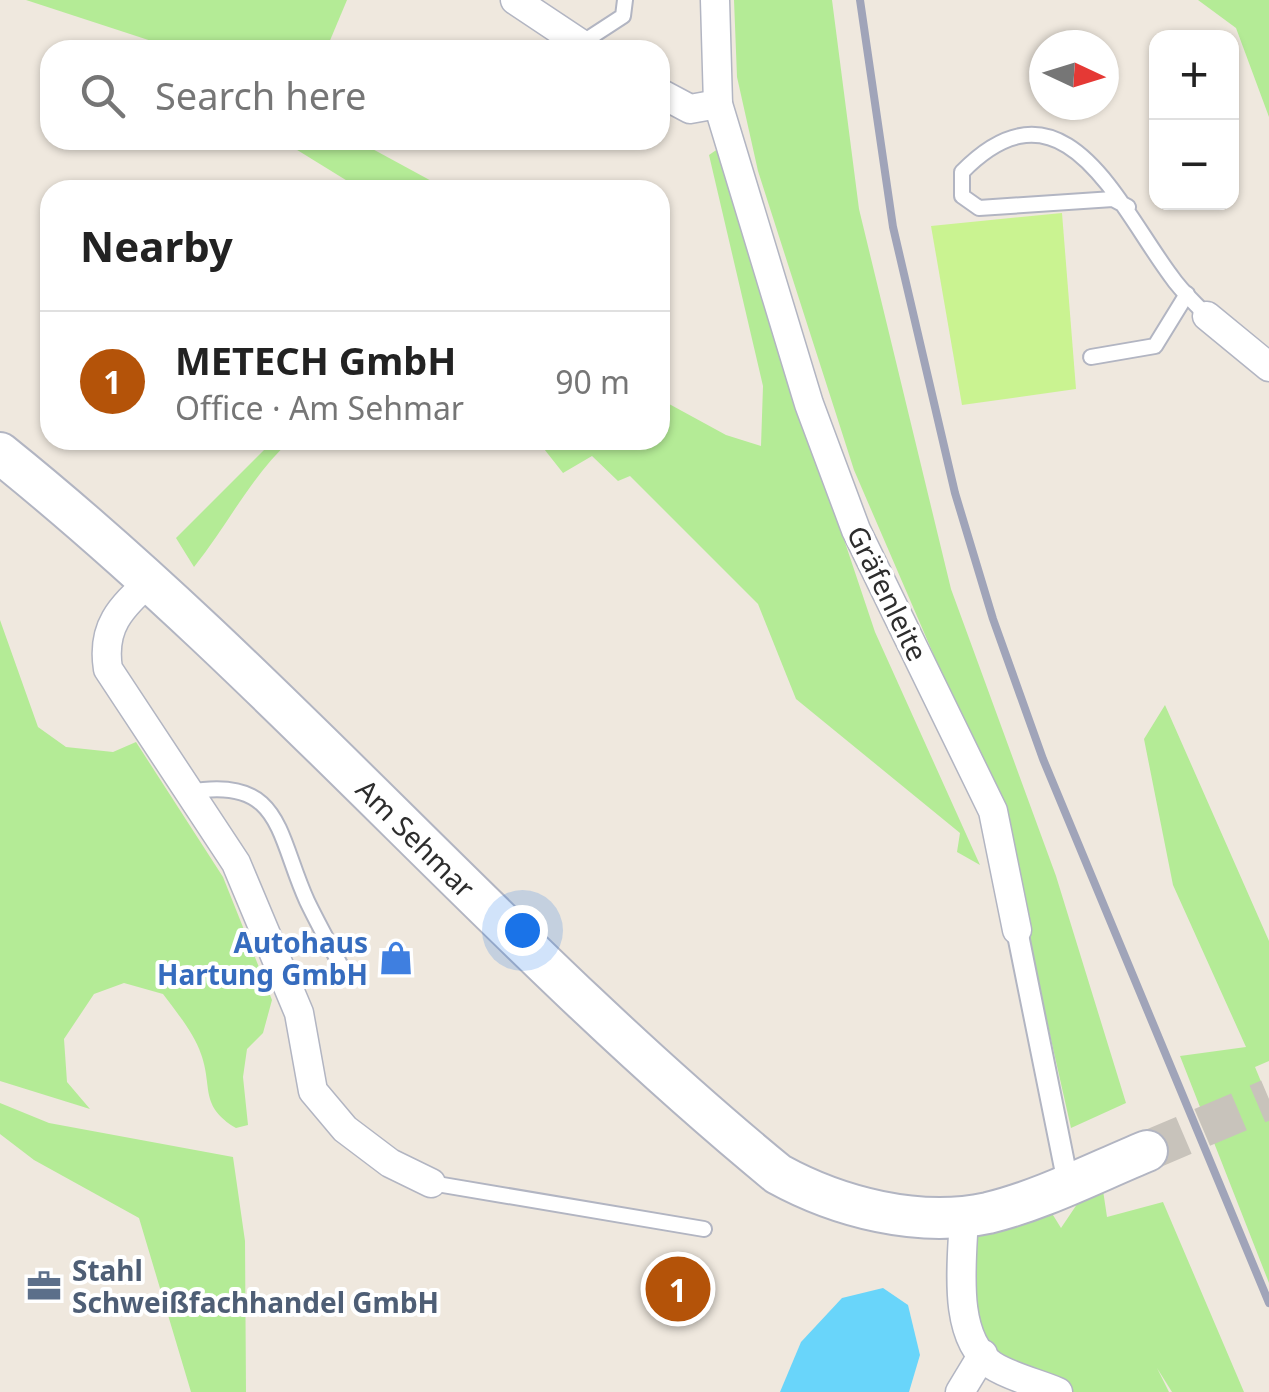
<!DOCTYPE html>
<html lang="en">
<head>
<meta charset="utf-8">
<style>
  :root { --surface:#fff; --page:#f6f6f6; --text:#222; --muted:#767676; --line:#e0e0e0; --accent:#b45309 }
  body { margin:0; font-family:"Noto Sans",sans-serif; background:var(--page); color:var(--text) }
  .controls { position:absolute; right:30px; top:30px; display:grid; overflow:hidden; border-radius:20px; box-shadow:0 2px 8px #0004 }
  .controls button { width:90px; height:90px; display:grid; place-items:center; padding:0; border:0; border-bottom:2px solid var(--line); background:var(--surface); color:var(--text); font:50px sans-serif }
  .compass { position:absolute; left:1029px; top:30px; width:90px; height:90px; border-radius:50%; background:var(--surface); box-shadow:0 2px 8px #0004; rotate:94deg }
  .you { position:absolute; left:522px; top:930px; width:35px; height:35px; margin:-25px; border:8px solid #fff; border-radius:50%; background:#1a73e8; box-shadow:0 0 0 15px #1a73e833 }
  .badge { display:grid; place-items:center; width:65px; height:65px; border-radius:50%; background:var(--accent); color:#fff; font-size:32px; font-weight:700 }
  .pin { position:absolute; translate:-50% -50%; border:5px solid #fff; box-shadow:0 2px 10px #0006 }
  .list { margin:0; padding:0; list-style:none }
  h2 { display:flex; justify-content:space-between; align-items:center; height:130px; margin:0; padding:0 40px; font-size:42px }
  h2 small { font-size:32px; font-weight:400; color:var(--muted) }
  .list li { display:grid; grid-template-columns:65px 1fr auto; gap:30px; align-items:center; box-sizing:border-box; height:140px; padding:0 40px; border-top:2px solid var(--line) }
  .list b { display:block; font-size:38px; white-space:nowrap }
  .list p { margin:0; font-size:32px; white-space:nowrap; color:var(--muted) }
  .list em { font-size:32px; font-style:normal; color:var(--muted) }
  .icon { flex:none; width:55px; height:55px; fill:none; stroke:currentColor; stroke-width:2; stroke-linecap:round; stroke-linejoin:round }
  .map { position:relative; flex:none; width:1269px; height:1392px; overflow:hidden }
  .search { position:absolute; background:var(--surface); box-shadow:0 2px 8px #0004; left:40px; top:40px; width:630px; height:110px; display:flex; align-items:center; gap:25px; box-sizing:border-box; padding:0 35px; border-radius:30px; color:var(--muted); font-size:38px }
  .panel { position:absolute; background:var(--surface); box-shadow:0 2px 8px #0004; left:40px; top:180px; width:630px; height:270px; border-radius:30px }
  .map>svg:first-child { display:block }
</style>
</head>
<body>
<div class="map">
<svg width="1269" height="1392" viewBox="0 0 1269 1392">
  <rect width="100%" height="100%" fill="#efe8de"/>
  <g fill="#b4eb96">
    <polygon points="26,0 347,0 326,50 179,50"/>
    <polygon points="734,0 832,0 859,209 951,589 1056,876 1126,1103 1071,1128 998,804 854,470 758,171 737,77"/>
    <polygon points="1198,0 1269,0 1269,117 1236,28"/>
    <polygon points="281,140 356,140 448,190 362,190"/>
    <polygon points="725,144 814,450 875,632 980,865 957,852 960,833 796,699 758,604 630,476 618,481 592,456 563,473 537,440 660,440 660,399 726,435 761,446 763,386 709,155"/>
    <path d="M 274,440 L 291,440 C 250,477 228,525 194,567 L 176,538 Z"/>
    <path d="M 0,620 L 38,727 L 66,747 L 113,752 L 136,742 L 223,877 L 272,1000 L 263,1033 L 247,1049 L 243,1077 L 248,1125 L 236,1128 C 199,1106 213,1087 201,1054 C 194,1033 177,1013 163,994 L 124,983 L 94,994 L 64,1039 L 67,1082 L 90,1109 L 0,1081 Z"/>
    <polygon points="1165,705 1269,941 1269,1061 1255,1067 1269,1101 1269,1283 1180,1056 1246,1047 1173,885 1144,739"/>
    <polygon points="0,1103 49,1123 233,1157 245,1241 246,1392 191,1392 139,1218 34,1160 0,1134"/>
    <polygon points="1100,1170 1107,1217 1163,1202 1244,1392 1172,1392 1157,1368 1169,1392 1058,1392 983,1354 964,1214 1040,1194 1061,1228"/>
  </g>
  <polygon fill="#caf391" points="1062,213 1076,389 962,405 931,226"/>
  <polygon fill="#69d5fa" points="883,1288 908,1305 920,1355 909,1392 780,1392 801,1342 842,1298"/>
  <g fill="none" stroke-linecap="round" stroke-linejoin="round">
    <polyline stroke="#c8c3bb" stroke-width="40" stroke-dasharray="40 20" stroke-linecap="butt" points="1147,1151 1269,1099"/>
    <g stroke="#b2b5c2" stroke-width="18">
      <g id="service">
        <polyline points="580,44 623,16 625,0"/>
        <path d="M 1128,207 L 1113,199 L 979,208 L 962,196 L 962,172 C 1063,69 1118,205 1171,276 C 1181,291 1195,303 1207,316"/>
        <polyline points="1091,357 1155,346 1187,294"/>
        <path d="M 189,792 C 282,775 277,835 307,901 C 318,924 331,947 343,970"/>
        <polyline points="431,1183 704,1229"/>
      </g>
    </g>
    <g stroke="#b2b5c2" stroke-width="24">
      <polyline id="pedestrian" points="1017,930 1068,1183"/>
    </g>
    <g stroke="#b2b5c2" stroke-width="31">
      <g id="minor">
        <polyline points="515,0 590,50"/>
        <polyline points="715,0 718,104 809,404 856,530 993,811 1017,930"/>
        <polyline points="660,93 690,109 718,104"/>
        <polyline points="1207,316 1269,367"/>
        <path d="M 152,579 C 122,607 101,625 108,669 L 236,863 L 299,1013 L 313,1091 L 345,1129 L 390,1163 L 431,1183"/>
        <path d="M 964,1214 C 963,1257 950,1336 992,1365 C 1010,1377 1037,1383 1058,1392"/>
        <polyline points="960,1392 983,1354"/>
      </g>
    </g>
    <g stroke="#b2b5c2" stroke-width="44">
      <path id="secondary" d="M 0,453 C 276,675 504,949 778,1174 C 838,1207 918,1228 988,1213 C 1042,1200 1096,1172 1147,1151"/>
    </g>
    <use href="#service" stroke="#fff" stroke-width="14"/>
    <use href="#pedestrian" stroke="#fff" stroke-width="20"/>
    <use href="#minor" stroke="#fff" stroke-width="28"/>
    <use href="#secondary" stroke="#fff" stroke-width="40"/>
    <polyline stroke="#a0a4b9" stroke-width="8" points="860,0 893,227 955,493 993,619 1043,759 1269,1303"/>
  </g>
  <defs>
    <g id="shop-bare" transform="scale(2.7)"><path d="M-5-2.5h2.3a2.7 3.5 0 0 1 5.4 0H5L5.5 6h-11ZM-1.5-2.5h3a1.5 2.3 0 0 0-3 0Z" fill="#3f7fe0" stroke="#fff" stroke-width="2.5" paint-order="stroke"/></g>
    <g id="office-bare" transform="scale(2.7)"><path d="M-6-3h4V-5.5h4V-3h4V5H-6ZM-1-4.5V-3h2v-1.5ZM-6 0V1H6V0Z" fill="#5c6f8a" stroke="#fff" stroke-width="2.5" paint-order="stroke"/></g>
  </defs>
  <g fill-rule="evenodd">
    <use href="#shop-bare" x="396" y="958"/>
    <use href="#office-bare" x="44" y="1286"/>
  </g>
  <g text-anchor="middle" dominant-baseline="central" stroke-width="8" stroke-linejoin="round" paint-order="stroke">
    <g font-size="28" fill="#2d2d2d" stroke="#fff">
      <text transform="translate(888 593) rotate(64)">Gräfenleite</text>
      <text transform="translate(416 838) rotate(45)">Am Sehmar</text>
    </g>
    <g font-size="28" font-weight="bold" fill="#366cbe" stroke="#fff" text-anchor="end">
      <text x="368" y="942">Autohaus<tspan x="368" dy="32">Hartung GmbH</tspan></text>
    </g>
    <g font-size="28" font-weight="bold" fill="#4e5e75" stroke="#fff" text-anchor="start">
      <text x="72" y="1270">Stahl<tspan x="72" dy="32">Schweißfachhandel GmbH</tspan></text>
    </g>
  </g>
</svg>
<div class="controls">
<button>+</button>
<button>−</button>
</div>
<svg class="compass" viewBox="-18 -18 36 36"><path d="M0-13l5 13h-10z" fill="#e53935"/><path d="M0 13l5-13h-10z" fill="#767676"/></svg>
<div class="you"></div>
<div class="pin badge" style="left:678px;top:1289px">1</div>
<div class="search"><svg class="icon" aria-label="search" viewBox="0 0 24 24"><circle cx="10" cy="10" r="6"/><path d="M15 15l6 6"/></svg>Search here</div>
<section class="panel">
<h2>Nearby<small></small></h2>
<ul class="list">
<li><span class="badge">1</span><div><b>METECH GmbH</b><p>Office · Am Sehmar</p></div><em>90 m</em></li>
</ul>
</section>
</div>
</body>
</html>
